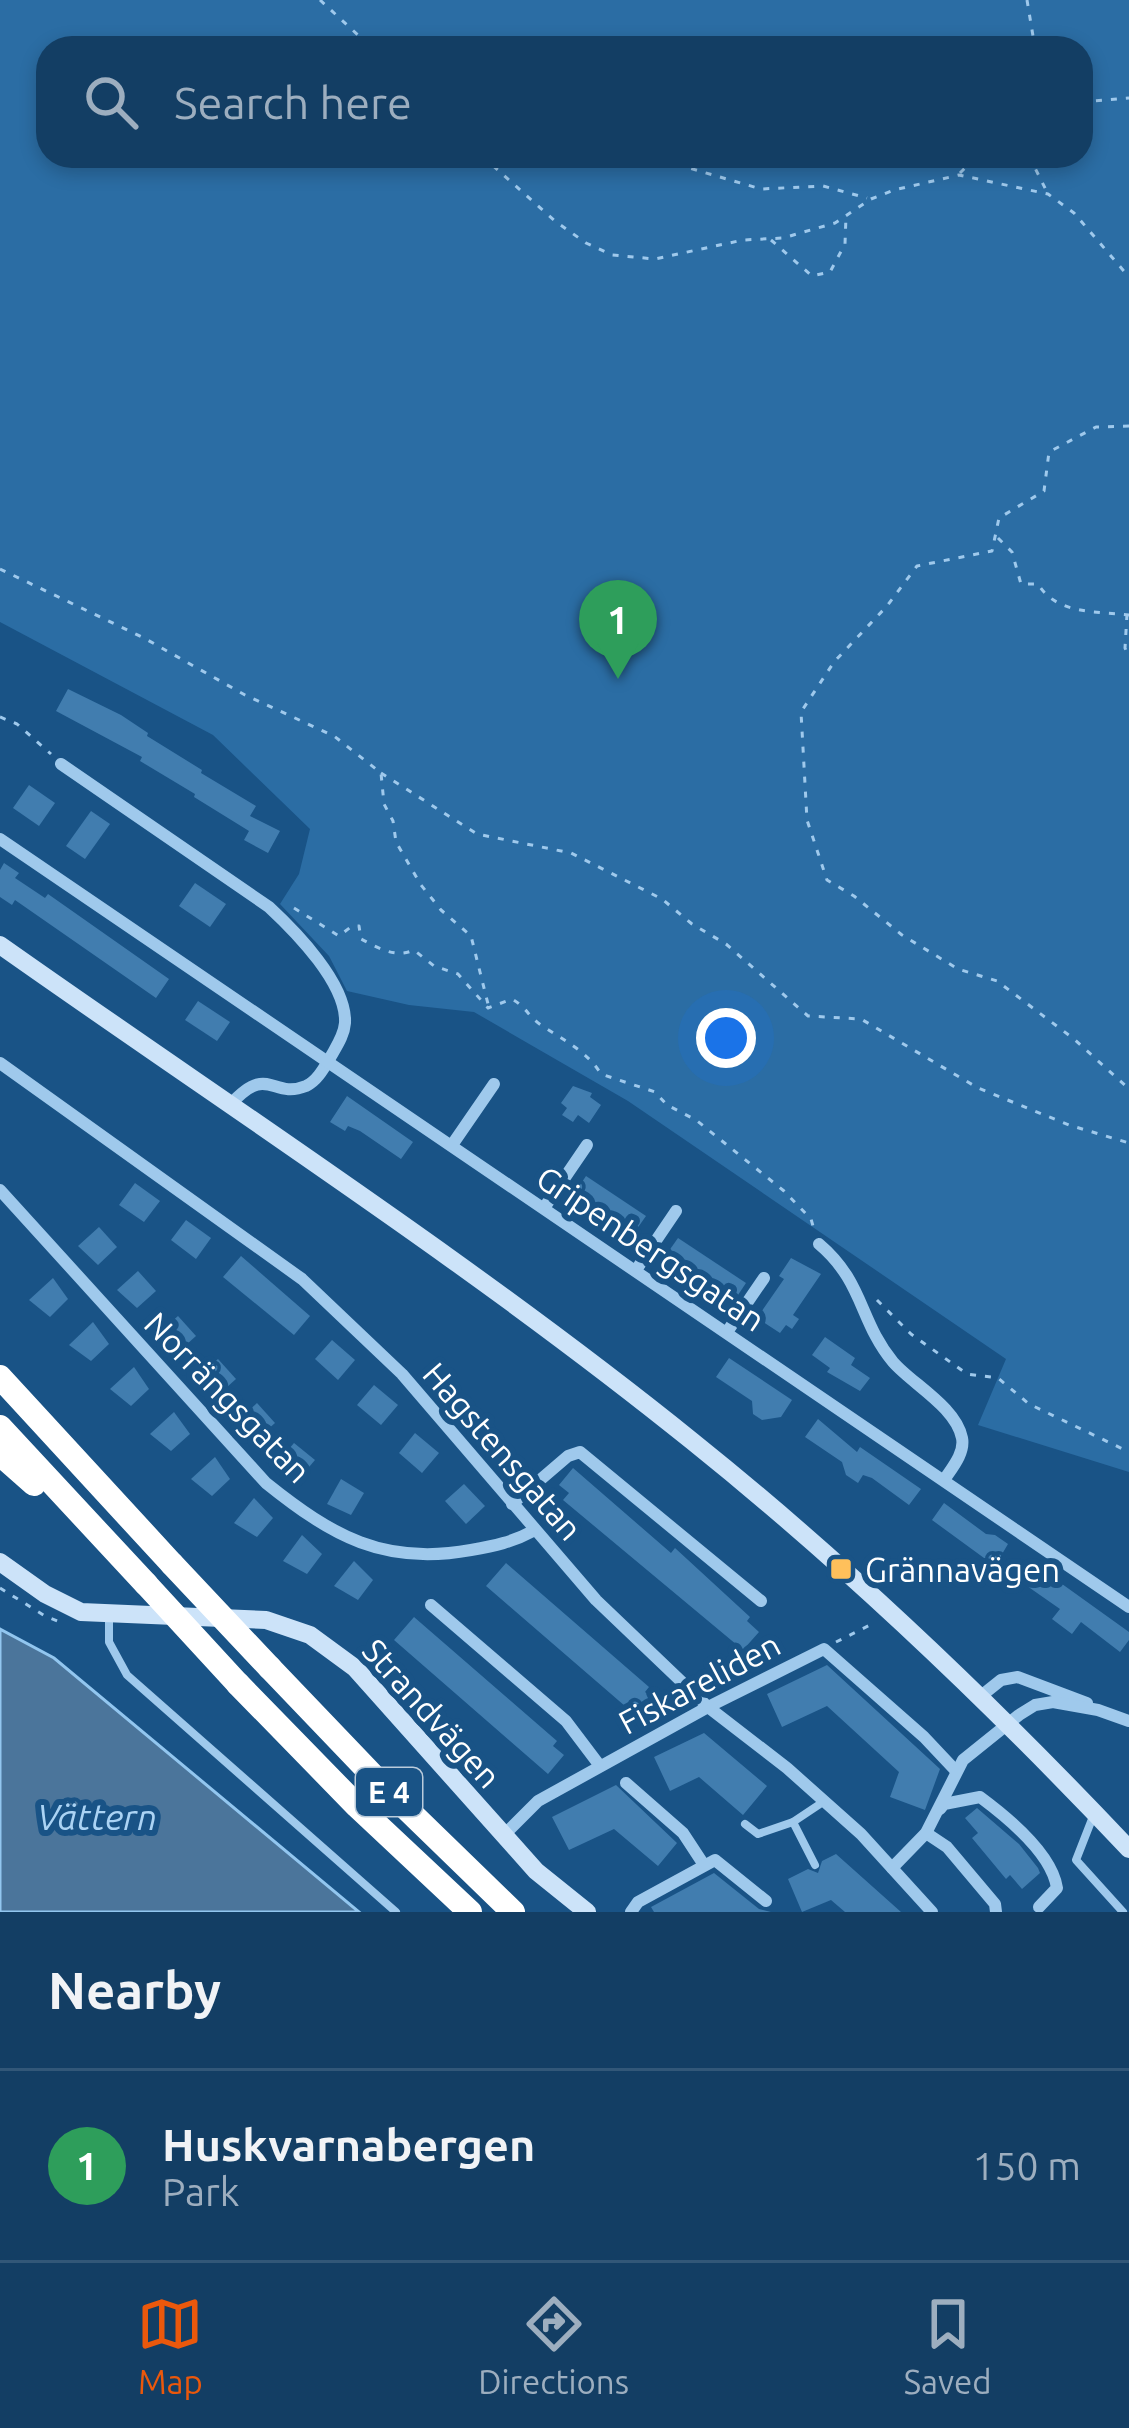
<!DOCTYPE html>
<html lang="en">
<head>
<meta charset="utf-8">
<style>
  :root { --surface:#133e64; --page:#1c456a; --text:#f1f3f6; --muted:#9daebf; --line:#325778; --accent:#ea580c }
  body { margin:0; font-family:Ubuntu,sans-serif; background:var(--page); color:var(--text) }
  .you { position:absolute; left:726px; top:1038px; width:42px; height:42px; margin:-30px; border:9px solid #fff; border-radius:50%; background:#1a73e8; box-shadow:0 0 0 18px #1a73e833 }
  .badge { display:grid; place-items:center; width:78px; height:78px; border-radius:50%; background:var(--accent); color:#fff; font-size:39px; font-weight:700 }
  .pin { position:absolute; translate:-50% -99px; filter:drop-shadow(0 3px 6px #0008) }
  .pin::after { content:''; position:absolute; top:63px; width:42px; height:36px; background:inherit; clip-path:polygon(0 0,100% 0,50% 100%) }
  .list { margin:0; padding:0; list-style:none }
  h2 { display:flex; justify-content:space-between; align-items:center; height:156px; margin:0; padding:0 48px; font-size:51px }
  h2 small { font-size:39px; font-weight:400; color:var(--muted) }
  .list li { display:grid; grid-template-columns:78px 1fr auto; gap:36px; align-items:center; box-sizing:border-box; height:192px; padding:0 48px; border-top:3px solid var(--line) }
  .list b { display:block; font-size:45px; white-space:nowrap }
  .list p { margin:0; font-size:39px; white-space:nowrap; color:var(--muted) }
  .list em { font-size:39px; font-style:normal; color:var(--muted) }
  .icon { flex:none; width:66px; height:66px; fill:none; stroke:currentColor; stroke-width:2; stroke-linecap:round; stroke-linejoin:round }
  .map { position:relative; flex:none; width:1129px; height:1912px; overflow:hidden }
  .search { position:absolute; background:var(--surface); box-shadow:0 6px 18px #0003; left:36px; right:36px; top:36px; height:132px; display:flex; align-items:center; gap:30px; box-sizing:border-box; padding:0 42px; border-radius:36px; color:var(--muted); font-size:45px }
  .sheet { height:348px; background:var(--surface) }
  nav { display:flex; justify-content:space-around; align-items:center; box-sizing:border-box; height:168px; border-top:3px solid var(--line); background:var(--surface); font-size:33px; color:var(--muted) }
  nav a { display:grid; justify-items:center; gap:6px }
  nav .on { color:var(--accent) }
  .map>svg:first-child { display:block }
</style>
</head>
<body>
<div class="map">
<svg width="1129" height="1912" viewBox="0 0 1129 1912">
  <rect width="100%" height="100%" fill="#195386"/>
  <path fill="#2b6da4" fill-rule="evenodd" d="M 0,0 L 1129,0 L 1129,1472 L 978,1425 L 1006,1359 L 628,1101 L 474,1012 L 409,1005 L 347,991 L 329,956 L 280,904 L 299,874 L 310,829 L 213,735 L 0,622 ZM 48,48 L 1081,48 L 1081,156 L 48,156 Z"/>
  <polygon fill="#4b759b" stroke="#92c6ef" stroke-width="3" points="0,1629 54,1658 359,1912 0,1912"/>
  <g fill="#417daf">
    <polygon points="68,689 121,715 148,733 147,736 202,770 201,773 256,806 250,816 280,831 268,853 244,840 249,831 194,797 195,794 140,761 142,757 56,711"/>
    <polygon points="29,785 55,803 39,826 13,808"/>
    <polygon points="91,811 110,824 85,859 66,846"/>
    <polygon points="4,863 19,873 15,878 45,898 48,894 169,979 156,998 15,900 12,905 0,897 0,870"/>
    <polygon points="195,883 226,904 210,927 179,906"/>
    <polygon points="198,1001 230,1022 217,1041 185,1020"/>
    <polygon points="573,1086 592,1093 590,1097 601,1105 589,1123 578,1115 573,1122 562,1115 567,1108 561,1103"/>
    <polygon points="347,1096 413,1142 401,1159 360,1131 348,1126 345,1131 330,1122"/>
    <polygon points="586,1176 646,1216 634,1233 587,1202 583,1209 570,1200"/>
    <polygon points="135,1183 160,1201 144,1222 119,1205"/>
    <polygon points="186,1220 211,1238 196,1259 171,1240"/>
    <polygon points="99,1227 117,1247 98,1265 78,1246"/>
    <polygon points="678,1238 746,1283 734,1301 666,1255"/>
    <polygon points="241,1256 310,1316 294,1335 223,1277"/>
    <polygon points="791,1258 821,1274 793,1315 799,1319 792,1329 786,1325 780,1333 757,1318 784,1279 779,1276"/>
    <polygon points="138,1271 156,1291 137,1308 117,1290"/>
    <polygon points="53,1278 68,1299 50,1317 29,1300"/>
    <polygon points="178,1316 196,1336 177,1353 157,1335"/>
    <polygon points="93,1322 109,1344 91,1361 69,1345"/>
    <polygon points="825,1337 855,1358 851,1365 870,1378 860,1391 827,1372 830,1368 812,1355"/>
    <polygon points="332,1340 355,1360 338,1380 315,1359"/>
    <polygon points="729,1358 792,1400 781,1417 762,1420 753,1414 752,1401 716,1377"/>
    <polygon points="218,1359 236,1379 217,1396 197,1378"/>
    <polygon points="134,1367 149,1389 131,1406 110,1389"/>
    <polygon points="374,1385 398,1405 381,1425 357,1405"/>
    <polygon points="257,1403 275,1423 256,1440 236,1422"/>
    <polygon points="174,1412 190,1434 171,1451 150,1434"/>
    <polygon points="818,1419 857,1452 860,1447 921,1489 909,1505 872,1478 863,1475 858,1483 846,1475 842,1462 805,1437"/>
    <polygon points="415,1433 439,1453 422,1473 399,1453"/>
    <polygon points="294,1443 315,1460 298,1480 276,1464"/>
    <polygon points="215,1457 230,1479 212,1496 191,1479"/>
    <polygon points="573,1468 671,1553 675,1548 750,1617 747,1621 759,1632 743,1650 563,1500 569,1493 559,1485"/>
    <polygon points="341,1479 364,1493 351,1515 327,1504"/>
    <polygon points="464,1484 485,1506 466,1524 445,1501"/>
    <polygon points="254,1498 273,1518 257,1537 234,1523"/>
    <polygon points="944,1503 986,1534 995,1535 1008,1544 995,1566 932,1520"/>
    <polygon points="302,1535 322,1554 307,1574 283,1561"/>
    <polygon points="354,1561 373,1580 358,1600 334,1586"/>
    <polygon points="1030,1561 1129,1632 1129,1640 1120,1652 1081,1622 1072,1634 1052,1619 1060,1609 1017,1579"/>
    <polygon points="506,1563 649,1687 645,1692 656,1701 640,1719 486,1586"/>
    <polygon points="414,1617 557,1741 553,1746 564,1755 548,1774 394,1640"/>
    <polygon points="827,1665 940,1769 925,1810 890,1797 899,1772 827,1706 782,1727 767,1694"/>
    <polygon points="704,1733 767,1786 743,1815 699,1777 670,1791 654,1757"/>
    <polygon points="616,1785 677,1843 658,1866 614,1829 569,1850 552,1817"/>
    <polygon points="977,1808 1019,1844 1038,1868 1040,1873 1022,1889 1010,1875 1006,1879 972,1838 978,1833 965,1818"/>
    <polygon points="836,1854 901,1912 845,1912 831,1900 802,1912 788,1879 808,1869 818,1873 822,1861"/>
    <polygon points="714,1873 759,1909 771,1912 654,1912 651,1907"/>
  </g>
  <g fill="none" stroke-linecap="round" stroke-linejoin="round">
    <g stroke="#9fc9ec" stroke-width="3" stroke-dasharray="6 9" stroke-linecap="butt">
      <polyline points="320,0 372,48"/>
      <polyline points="1027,0 1035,48"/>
      <polyline points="1081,102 1129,98"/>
      <polyline points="482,156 555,221 586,243 612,255 655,259 743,240 783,238 835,223 871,199 894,190 959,175 1048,194 1074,213 1129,277"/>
      <polyline points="648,156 761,189 823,186 867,198"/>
      <polyline points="1029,156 1047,192"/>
      <polyline points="960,173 977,156"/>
      <polyline points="771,240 812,276 830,272 845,244 846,216"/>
      <polyline points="1129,426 1096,427 1049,452 1044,491 999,518 992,551 917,566 887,606 834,662 801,712 807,820 827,880 854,896 902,935 958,969 997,981 1074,1039 1129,1089"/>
      <path d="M 998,538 L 1012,552 L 1021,584 L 1038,584 C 1057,615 1096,611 1129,615"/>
      <polyline points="0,569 144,638 245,695 334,736 381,773 384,804 393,821 396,842 421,885 441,910 471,936 488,1004"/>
      <polyline points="1127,614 1125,648 1129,658"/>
      <polyline points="0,717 17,724 51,754"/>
      <polyline points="381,773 477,834 571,853 662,899 692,924 726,944 808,1016 861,1019 978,1088 1069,1125 1129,1143"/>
      <path d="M 294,908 L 339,936 L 352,926 L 359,926 L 361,939 C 377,947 395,959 414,950 L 434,966 L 458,974 L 488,1008 L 512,999 C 526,1007 529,1017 541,1025 C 563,1040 587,1051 601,1074 L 655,1092 L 667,1105 L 696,1120 L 784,1191 L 811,1219 L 815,1233"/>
      <polyline points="877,1300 911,1334 967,1374 998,1378 1029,1404 1129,1452"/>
      <polyline points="0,1588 45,1616 65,1624"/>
      <polyline points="836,1642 876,1622"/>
    </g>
    <g stroke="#9fc9ec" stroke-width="8">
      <polyline points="109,1616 109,1642 127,1675 396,1912"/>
      <polyline points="1094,1814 1076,1860 1123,1912"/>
      <polyline points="793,1822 815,1865"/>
      <polyline points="745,1824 758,1834 793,1822 823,1802"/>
    </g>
    <g stroke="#9fc9ec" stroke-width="12">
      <path d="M 61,764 L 269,907 C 296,932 347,984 345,1023 C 344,1036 336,1047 330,1058 C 324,1068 317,1081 306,1086 C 271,1100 269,1062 230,1105"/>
      <polyline points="0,839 1129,1607"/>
      <polyline points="0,1063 302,1279 402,1374 596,1600 708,1707 787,1768 861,1834 932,1912"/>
      <polyline points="452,1145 494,1084"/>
      <path d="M 0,1190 L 266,1483 C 332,1536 384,1566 471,1550 C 494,1546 513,1542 533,1531"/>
      <polyline points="544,1208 587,1145"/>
      <path d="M 819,1244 C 864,1282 859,1321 893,1362 C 912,1384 956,1407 962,1438 C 965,1453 952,1468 944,1480"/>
      <polyline points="636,1270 676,1211"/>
      <polyline points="727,1332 764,1278"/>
      <polyline points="512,1504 568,1456 580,1452 761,1601"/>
      <polyline points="431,1605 566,1721 600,1766"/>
      <polyline points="981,1696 1001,1680 1018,1677 1087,1703"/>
      <polyline points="626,1783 683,1833 704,1865"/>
      <path d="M 940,1809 L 944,1804 L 980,1797 C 1007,1817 1052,1854 1057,1888 L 1039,1907"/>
      <polyline points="926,1833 947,1847 995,1904 996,1912"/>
      <polyline points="503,1836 538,1801 708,1707 824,1649 924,1737 956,1771"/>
      <polyline points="892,1868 926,1833 963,1760 1019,1715 1035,1705 1053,1702 1098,1710 1129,1721"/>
      <polyline points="631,1912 638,1902 715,1860 766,1901"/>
    </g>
    <g stroke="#cce3f9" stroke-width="18">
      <path d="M 0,945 C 231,1108 471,1263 692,1441 C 848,1566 992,1704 1129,1849"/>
      <polyline points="0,1562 45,1594 81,1612 266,1620 310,1635 355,1668 536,1871 587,1912"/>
    </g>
    <g stroke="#fff" stroke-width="24">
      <polyline points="0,1377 172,1564"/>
      <polyline points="0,1427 146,1584"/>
      <polyline points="0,1454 34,1484"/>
      <polyline points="270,1668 381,1784 513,1912"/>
      <polyline points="238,1684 357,1806 470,1912"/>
    </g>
    <g stroke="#fff" stroke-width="24">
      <polyline points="172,1564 270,1668"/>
      <polyline points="146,1584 238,1684"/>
    </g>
  </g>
  <rect fill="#ffc05b" stroke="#195386" stroke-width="4.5" x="829" y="1557" width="24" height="24" rx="6"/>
  <g text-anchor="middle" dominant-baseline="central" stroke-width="12" stroke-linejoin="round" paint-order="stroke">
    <rect fill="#195386" stroke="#bacbdb" stroke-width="3" x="356" y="1768" width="66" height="48" rx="9"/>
    <g font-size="30" font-weight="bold" fill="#fff">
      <text x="389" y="1792">E 4</text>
    </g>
    <g font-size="33" fill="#fff" stroke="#195386">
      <text transform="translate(651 1248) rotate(34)">Gripenbergsgatan</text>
      <text transform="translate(228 1397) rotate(46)">Norrängsgatan</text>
      <text transform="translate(503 1451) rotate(49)">Hagstensgatan</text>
      <text transform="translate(699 1683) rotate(-28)">Fiskareliden</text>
      <text transform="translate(432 1713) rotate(48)">Strandvägen</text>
    </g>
    <g font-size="33" fill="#fff" stroke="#195386" text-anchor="start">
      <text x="865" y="1569">Grännavägen</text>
    </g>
    <g font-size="36" font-style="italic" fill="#abd3f4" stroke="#195386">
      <text x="97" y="1816">Vättern</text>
    </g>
  </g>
</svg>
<div class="you"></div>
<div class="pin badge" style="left:618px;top:679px;background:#2e9e5b">1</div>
<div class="search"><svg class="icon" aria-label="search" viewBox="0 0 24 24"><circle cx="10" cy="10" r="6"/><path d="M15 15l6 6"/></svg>Search here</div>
</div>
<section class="sheet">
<h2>Nearby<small></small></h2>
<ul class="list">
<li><span class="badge" style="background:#2e9e5b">1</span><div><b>Huskvarnabergen</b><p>Park</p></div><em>150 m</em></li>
</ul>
</section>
<nav>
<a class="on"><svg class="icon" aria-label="map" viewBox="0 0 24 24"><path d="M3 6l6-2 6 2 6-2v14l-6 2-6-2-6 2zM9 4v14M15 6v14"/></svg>Map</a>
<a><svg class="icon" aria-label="directions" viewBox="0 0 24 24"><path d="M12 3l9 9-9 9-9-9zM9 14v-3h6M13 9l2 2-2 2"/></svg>Directions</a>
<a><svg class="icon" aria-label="saved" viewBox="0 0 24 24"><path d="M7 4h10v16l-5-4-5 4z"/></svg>Saved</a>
</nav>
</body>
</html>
